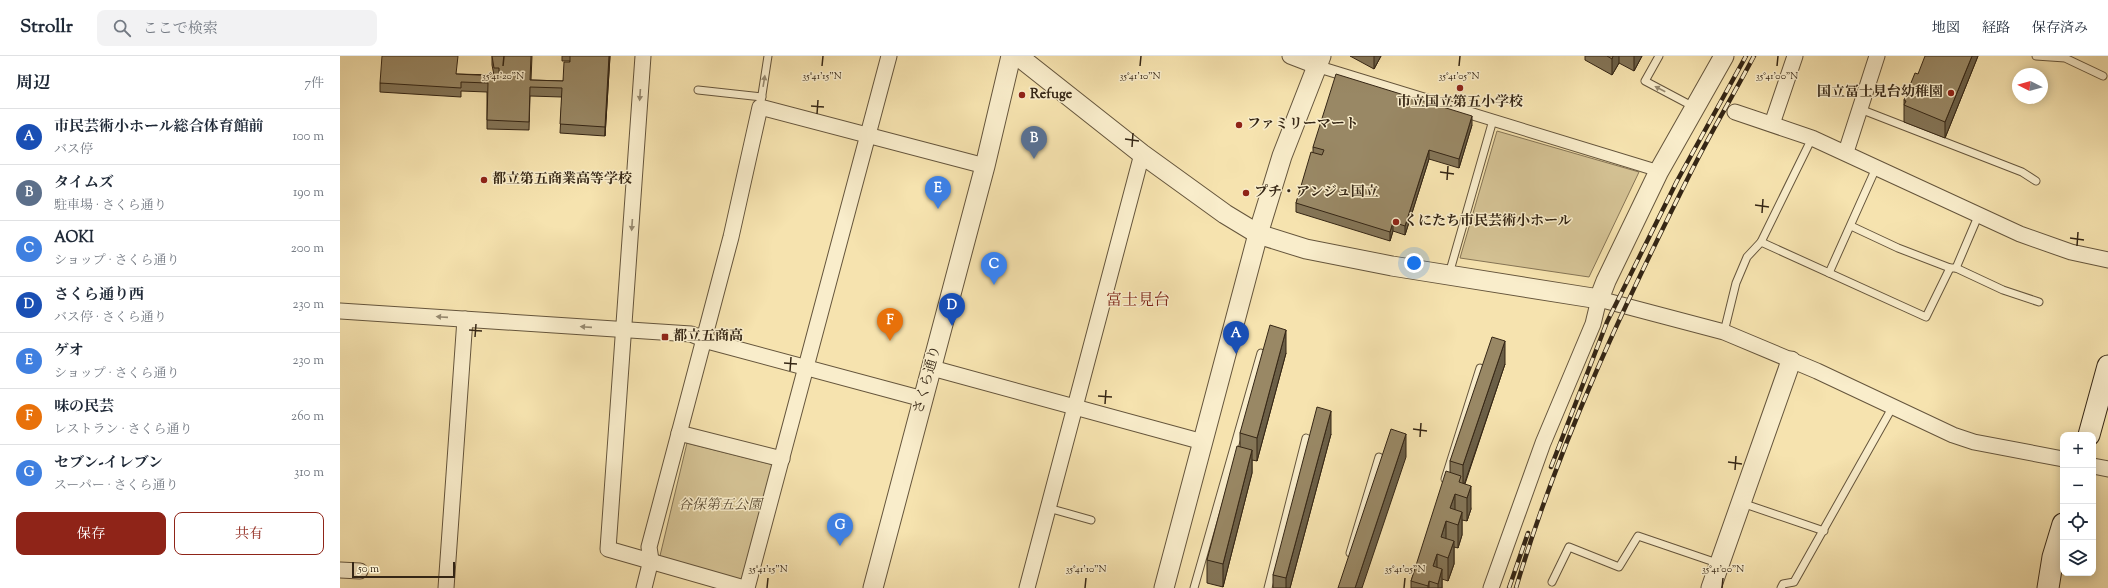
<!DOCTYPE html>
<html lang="ja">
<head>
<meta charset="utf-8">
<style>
  :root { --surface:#fff; --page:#f2f2f3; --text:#1f2937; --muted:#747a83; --line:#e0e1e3; --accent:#8f2418 }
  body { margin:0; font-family:"Sorts Mill Goudy","Noto Serif JP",serif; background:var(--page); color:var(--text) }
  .controls { position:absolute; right:12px; bottom:12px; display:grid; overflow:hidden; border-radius:8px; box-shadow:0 2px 10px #0003 }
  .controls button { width:36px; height:36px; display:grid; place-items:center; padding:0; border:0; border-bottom:1px solid var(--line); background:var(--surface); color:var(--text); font:20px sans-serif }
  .compass { position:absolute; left:1672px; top:12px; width:36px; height:36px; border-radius:50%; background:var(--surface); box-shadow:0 2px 10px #0003; rotate:276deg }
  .scale { position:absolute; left:12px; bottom:10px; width:103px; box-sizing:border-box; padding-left:4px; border:2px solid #352615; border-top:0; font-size:11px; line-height:14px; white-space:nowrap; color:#352615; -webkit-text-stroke:3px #f9edcb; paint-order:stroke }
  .you { position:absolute; left:1074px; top:207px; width:14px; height:14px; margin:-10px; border:3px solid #fff; border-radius:50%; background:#1a73e8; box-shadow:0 0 0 6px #1a73e833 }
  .badge { display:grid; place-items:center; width:26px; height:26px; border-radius:50%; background:var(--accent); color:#fff; font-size:13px; font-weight:700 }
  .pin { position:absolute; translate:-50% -33px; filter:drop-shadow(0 1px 2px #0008) }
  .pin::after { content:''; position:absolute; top:21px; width:14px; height:12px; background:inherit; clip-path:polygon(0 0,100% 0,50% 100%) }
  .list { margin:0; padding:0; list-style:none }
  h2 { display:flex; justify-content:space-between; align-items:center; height:52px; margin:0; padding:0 16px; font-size:17px }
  h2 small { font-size:13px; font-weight:400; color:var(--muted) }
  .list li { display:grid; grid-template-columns:26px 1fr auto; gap:12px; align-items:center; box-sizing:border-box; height:56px; padding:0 16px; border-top:1px solid var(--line) }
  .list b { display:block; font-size:15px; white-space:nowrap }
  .list p { margin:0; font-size:13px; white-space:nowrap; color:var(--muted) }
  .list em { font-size:13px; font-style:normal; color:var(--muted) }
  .actions { display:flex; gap:8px; padding:12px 16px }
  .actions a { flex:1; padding:9px 0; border:1px solid var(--accent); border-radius:8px; text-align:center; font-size:14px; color:var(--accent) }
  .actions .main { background:var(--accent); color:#fff }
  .icon { flex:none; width:22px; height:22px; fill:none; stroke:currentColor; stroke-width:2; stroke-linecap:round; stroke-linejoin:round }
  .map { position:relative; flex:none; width:1768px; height:532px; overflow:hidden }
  header { display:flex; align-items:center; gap:24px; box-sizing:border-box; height:56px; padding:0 20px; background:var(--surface); border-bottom:1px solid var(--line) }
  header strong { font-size:19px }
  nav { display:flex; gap:22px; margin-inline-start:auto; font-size:14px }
  .search { width:280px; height:36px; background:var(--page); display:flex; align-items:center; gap:10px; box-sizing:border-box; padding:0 14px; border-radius:8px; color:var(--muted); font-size:15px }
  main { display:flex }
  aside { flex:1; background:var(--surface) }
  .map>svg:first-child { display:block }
</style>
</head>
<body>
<header>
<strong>Strollr</strong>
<div class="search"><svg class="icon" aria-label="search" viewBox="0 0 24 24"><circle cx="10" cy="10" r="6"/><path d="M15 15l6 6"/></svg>ここで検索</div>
<nav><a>地図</a><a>経路</a><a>保存済み</a></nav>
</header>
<main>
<aside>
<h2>周辺<small>7件</small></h2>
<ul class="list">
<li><span class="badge" style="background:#1a4fb4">A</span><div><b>市民芸術小ホール総合体育館前</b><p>バス停</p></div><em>100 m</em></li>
<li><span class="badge" style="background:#5c6f8a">B</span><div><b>タイムズ</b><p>駐車場 · さくら通り</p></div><em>190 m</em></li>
<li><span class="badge" style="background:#3f7fe0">C</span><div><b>AOKI</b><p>ショップ · さくら通り</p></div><em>200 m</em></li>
<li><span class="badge" style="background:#1a4fb4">D</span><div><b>さくら通り西</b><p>バス停 · さくら通り</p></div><em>230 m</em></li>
<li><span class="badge" style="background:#3f7fe0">E</span><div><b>ゲオ</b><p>ショップ · さくら通り</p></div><em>230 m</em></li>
<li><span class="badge" style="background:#e8710a">F</span><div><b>味の民芸</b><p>レストラン · さくら通り</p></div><em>260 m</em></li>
<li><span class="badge" style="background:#3f7fe0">G</span><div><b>セブン-イレブン</b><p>スーパー · さくら通り</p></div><em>310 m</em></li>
</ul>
<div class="actions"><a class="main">保存</a><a>共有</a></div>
</aside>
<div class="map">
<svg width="1768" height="532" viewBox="0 0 1768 532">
  <rect width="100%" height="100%" fill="#f6e3af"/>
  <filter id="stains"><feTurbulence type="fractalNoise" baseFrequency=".005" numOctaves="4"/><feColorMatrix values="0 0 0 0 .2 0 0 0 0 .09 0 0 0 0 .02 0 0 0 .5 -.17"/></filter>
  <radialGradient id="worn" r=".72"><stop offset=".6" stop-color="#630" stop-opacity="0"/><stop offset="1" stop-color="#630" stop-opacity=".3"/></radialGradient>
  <g fill="#d5c395" stroke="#857455">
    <polygon points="1157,75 1299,116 1249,221 1120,202"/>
    <polygon points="347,387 438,410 406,528 319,504"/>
  </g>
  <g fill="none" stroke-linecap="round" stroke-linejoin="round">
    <g stroke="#65553c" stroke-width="9">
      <g id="service">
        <polyline points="1319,0 1305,25 1354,51"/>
        <polyline points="1696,0 1725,2 1763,20"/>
        <polyline points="358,34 422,41"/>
        <polyline points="421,45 428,0"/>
        <polyline points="1520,53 1682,116 1696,125"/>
        <polyline points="1511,170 1558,192 1610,212 1616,212 1663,234 1699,246"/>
        <polyline points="1421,186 1586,261 1610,212"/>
        <polyline points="1616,212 1639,158"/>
        <polyline points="1489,217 1536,112"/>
        <polyline points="1109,218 1153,64"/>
        <polyline points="1384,276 1396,227 1407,201 1421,186 1472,82"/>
        <polyline points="1105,423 1140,312"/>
        <polyline points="1402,447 1484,475"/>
        <polyline points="708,452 751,464"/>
        <polyline points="1010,497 1039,401"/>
        <polyline points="1212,526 1229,491 1279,511 1298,480 1380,508"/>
        <polyline points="854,532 921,297"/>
        <polyline points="928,532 966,382"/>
        <polyline points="1441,532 1443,528 1454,526 1552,352"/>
      </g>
    </g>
    <g stroke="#65553c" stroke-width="13">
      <polyline id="pedestrian" points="976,10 1319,115"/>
    </g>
    <g stroke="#65553c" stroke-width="17">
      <g id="minor">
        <polyline points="303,0 268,493 404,532"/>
        <polyline points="950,0 976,10"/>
        <polyline points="1395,56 1472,82 1680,178 1731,196 1768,204"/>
        <polyline points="1432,68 1455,0"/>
        <polyline points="1506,96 1537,0"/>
        <polyline points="0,255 351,278 371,286 583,343"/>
        <polyline points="592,312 863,386"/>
        <polyline points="339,377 442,403"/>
        <polyline points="1753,410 1768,413"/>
        <polyline points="0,514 20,515"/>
        <polyline points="106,532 125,263"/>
        <polyline points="304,532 311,504 309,491 391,181 420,51 645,110"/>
        <polyline points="407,532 549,0"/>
        <polyline points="687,532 802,98"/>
        <polyline points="1151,532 1203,387 1253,268 1259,243 1384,276 1477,315 1613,379 1634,386 1723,403"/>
      </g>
    </g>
    <g stroke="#65553c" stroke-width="21">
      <g id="tertiary">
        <polyline points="678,0 802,98 885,158 918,178 966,193 1052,210 1259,243 1266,225 1319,115 1384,0"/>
        <polyline points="533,532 645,110 671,0"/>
        <polyline points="824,532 918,178 942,100 981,0"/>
        <polyline points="1371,532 1451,305"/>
      </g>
    </g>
    <g stroke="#352615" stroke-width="23">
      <g id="secondary">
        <polyline points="1749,379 1768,310"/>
        <polyline points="1708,532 1713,501 1723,468"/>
      </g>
    </g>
    <use href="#service" stroke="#f9edcb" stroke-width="7"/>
    <use href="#pedestrian" stroke="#f9edcb" stroke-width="11"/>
    <use href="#minor" stroke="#f9edcb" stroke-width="15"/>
    <use href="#tertiary" stroke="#f9edcb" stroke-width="19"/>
    <use href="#secondary" stroke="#f9edcb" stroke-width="21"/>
    <g stroke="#352615" stroke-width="4.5">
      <g id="rail">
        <polyline points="1211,411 1267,266 1337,125 1406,0"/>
        <polyline points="1169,532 1188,477"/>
        <path d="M 1176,532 C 1219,387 1284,249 1352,114 C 1371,76 1394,38 1414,0"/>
      </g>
    </g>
    <use href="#rail" stroke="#f9edcb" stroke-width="3" stroke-dasharray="9" stroke-linecap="butt"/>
  </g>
  <g fill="#847557" stroke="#352615">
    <polygon points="152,0 192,0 191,24 223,25 230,5 222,5 222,0 270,0 265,80 220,77 222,41 190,40 189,74 147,73 147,36 121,35 121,41 40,36 40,27 117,18 154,19 152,9"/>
    <polygon points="1010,0 1041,0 1034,13"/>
    <polygon points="1245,0 1302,0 1294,15 1279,7 1272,19 1245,4"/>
    <polygon points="1638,0 1605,82 1564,66 1564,44 1578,18"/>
    <polygon points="1132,69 1119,112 1089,103 1065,179 1053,175 1050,185 956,156 956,147 973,96 973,91"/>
    <polygon points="946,297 917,405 912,404 912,417 883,531 867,527 867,504 900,391 900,377"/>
    <polygon points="1165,308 1125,428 1131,453 1127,465 1122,464 1122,479 1118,492 1114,491 1114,508 1108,525 1102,523 1102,532 1071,532 1071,525 1110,417 1110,405"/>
    <polygon points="991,378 950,532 933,532 933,519"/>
  </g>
  <g fill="#6b5f47" stroke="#352615">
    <polygon points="269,0 270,0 265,80 265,71"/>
    <polygon points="1034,0 1041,0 1034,13"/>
    <polygon points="1273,0 1279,0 1279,7 1272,19 1272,3"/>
    <polygon points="1294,0 1302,0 1294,15"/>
    <polygon points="1632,0 1638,0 1605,82 1605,66"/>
    <polygon points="1132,60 1132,69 1119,112 1119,103"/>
    <polygon points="1089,94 1089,103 1065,179 1065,170"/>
    <polygon points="1053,166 1053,175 1050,185 1050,176"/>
    <polygon points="946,274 946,297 917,405 917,382"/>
    <polygon points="1165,285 1165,308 1123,432 1123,409"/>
    <polygon points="991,355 991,378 950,532 946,532 946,522"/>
    <polygon points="1066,378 1066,401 1022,532 1015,532"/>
    <polygon points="912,394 912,417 883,531 883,508"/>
    <polygon points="1131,430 1131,453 1127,465 1127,442"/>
    <polygon points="1115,438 1115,461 1110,452"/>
    <polygon points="1122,456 1122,479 1118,492 1118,469"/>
    <polygon points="1106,465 1106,488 1101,481"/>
    <polygon points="1114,485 1114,508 1108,525 1108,502"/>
    <polygon points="1097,498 1097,521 1093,510"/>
    <polygon points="1102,513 1102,532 1098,532 1098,528"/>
    <polygon points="1089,525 1089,532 1088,532 1088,530"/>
  </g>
  <g fill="#998865" stroke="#352615">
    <polygon points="42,0 118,0 116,18 159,20 159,12 154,12 152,0 191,0 190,24 223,25 224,6 230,6 230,0 269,0 265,71 220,68 222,32 190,31 189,66 147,64 148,27 121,26 121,32 40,27"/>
    <polygon points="1267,0 1273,0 1272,3"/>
    <polygon points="1585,0 1632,0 1605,66 1564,49 1566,45 1564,44 1575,17 1578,18"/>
    <polygon points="996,18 1132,60 1119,103 1089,94 1065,170 1053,166 1050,176 956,147 971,96 982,99 984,94 973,91"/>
    <polygon points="930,269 946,274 917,382 900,377"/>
    <polygon points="1152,281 1165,285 1123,409 1110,405"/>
    <polygon points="977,351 991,355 946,522 933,519"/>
    <polygon points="1051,373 1066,378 1015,532 998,532"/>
    <polygon points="897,390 912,394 883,508 867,504"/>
    <polygon points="1106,415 1121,420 1119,426 1131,430 1127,442 1115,438 1110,452 1122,456 1118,469 1106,465 1101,481 1114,485 1108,502 1097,498 1093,510 1102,513 1098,528 1089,525 1088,530 1071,525"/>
  </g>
  <defs><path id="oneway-solid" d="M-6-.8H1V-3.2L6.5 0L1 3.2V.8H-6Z"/></defs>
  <g fill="#978a70">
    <use href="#oneway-solid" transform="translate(424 25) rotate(-81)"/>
    <use href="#oneway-solid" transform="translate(1320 33) rotate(-152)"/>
    <use href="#oneway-solid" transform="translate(300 39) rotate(94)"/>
    <use href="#oneway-solid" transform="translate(292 169) rotate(94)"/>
    <use href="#oneway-solid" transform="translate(102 261) rotate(-176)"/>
    <use href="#oneway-solid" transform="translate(246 271) rotate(-176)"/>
  </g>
  <path fill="none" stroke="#352615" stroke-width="1.5" d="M 163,10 L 164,0M 482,10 L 483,0M 800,10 L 801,0M 1119,10 L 1120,0M 1437,10 L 1438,0M 471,50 L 484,51M 477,58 L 478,44M 785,83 L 799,85M 792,91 L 793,77M 1100,116 L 1114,118M 1107,124 L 1108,110M 1415,149 L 1429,151M 1422,157 L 1423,143M 1730,182 L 1744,184M 1737,190 L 1738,176M 129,274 L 142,275M 135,281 L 136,268M 444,307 L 457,308M 450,315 L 451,301M 758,340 L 772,341M 765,348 L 766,334M 1073,373 L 1087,375M 1080,381 L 1081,367M 1388,406 L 1402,408M 1395,414 L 1396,400M 427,532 L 428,522M 745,532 L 746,522M 1064,532 L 1065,522M 1382,532 L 1383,522"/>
  <g fill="#8f2418" stroke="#f9edcb" stroke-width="1.5">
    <circle cx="1120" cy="32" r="4"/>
    <circle cx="1611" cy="37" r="4"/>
    <circle cx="682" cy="39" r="4"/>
    <circle cx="899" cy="69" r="4"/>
    <circle cx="144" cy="124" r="4"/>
    <circle cx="906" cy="137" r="4"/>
    <circle cx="1056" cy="166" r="4"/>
    <rect x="321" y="277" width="8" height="8" rx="2"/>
  </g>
  <g text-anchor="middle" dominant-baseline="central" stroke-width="3" stroke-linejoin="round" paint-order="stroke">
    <g font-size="14" font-weight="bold" fill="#352615" stroke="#f9edcb" text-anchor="start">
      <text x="1603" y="37" text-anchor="end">国立冨士見台幼稚園</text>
      <text x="690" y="39">Refuge</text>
      <text x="1120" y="47" text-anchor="middle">市立国立第五小学校</text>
      <text x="907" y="69">ファミリーマート</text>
      <text x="152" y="124">都立第五商業高等学校</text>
      <text x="914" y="137">プチ・アンジュ国立</text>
      <text x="1064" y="166">くにたち市民芸術小ホール</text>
      <text x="333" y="281">都立五商高</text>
    </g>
    <g font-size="14" fill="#352615" stroke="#f9edcb">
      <text transform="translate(588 324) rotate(-75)">さくら通り</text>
    </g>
    <g font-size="14" font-style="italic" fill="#5d4d35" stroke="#f9edcb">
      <text x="380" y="450">谷保第五公園</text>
    </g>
    <g font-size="16" fill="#7a1f14" stroke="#f9edcb">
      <text x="798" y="245">富士見台</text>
    </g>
  </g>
  <g font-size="10" text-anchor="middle" fill="#352615" stroke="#f9edcb" stroke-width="3" stroke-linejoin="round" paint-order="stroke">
    <text x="163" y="23">35°41'20"N</text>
    <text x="482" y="23">35°41'15"N</text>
    <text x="800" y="23">35°41'10"N</text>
    <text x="1119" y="23">35°41'05"N</text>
    <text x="1437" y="23">35°41'00"N</text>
    <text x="428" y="516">35°41'15"N</text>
    <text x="746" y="516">35°41'10"N</text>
    <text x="1065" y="516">35°41'05"N</text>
    <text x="1383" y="516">35°41'00"N</text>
  </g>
  <rect width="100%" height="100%" filter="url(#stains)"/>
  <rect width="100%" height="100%" fill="url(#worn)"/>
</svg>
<div class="controls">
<button>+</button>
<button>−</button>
<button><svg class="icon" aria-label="locate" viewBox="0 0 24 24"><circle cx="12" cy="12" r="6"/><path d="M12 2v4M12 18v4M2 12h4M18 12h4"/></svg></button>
<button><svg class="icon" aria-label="layers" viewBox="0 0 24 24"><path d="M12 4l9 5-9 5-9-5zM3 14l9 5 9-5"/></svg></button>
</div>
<svg class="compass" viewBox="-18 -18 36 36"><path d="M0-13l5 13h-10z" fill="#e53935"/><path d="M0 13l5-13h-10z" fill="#747a83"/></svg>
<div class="scale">50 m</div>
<div class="you"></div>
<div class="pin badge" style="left:896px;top:298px;background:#1a4fb4">A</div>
<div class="pin badge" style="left:694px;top:103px;background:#5c6f8a">B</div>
<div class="pin badge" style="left:654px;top:229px;background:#3f7fe0">C</div>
<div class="pin badge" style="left:612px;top:270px;background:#1a4fb4">D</div>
<div class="pin badge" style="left:598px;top:153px;background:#3f7fe0">E</div>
<div class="pin badge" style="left:550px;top:285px;background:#e8710a">F</div>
<div class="pin badge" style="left:500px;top:490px;background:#3f7fe0">G</div>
</div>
</main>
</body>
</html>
